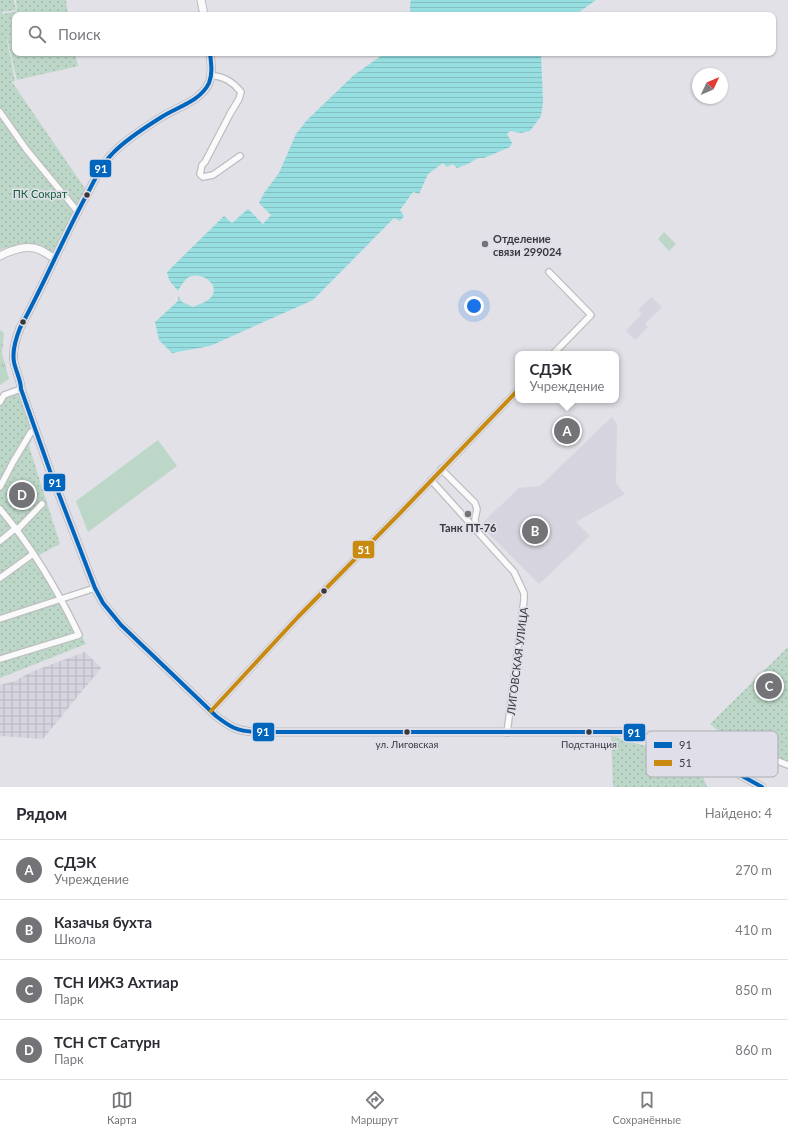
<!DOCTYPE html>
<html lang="ru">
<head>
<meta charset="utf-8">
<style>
  :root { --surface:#fff; --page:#f2f2f3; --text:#2b2b33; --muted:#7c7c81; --line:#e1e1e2; --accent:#747478 }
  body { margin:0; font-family:Lato,sans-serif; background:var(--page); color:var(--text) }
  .compass { position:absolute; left:692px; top:68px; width:36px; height:36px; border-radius:50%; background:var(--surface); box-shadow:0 1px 3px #0004; rotate:46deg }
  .you { position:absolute; left:474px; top:306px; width:14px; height:14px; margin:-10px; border:3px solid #fff; border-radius:50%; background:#1a73e8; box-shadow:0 0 0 6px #1a73e833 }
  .badge { display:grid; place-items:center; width:26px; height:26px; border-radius:50%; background:var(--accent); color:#fff; font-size:13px; font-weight:700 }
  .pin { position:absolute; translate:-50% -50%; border:2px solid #fff; box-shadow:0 1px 4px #0006 }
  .popup { position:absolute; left:515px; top:351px; width:104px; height:52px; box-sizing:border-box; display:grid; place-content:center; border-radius:8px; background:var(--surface); filter:drop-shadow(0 1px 3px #0005); font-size:13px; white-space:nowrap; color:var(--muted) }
  .popup b { font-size:15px; color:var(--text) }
  .popup::after { content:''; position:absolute; left:50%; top:100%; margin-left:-8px; border:8px solid transparent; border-top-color:var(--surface) }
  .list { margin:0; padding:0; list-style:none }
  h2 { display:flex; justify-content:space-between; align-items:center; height:52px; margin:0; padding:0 16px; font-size:17px }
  h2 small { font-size:13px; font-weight:400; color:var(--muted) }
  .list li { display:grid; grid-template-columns:26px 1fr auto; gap:12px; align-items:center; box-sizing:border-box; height:60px; padding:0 16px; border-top:1px solid var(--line) }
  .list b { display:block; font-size:15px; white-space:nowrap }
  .list p { margin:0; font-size:13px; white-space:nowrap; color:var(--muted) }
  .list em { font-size:13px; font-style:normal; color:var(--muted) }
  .icon { flex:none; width:22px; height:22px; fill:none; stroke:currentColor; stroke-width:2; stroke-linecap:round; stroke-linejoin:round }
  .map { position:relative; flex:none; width:788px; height:787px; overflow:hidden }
  .search { position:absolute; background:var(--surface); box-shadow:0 1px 3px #0004; left:12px; right:12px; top:12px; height:44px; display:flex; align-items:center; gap:10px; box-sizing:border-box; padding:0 14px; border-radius:8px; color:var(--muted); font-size:15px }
  .sheet { height:292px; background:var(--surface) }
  nav { display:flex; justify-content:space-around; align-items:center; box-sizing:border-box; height:56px; border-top:1px solid var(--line); background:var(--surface); font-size:11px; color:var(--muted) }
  nav a { display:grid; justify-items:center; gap:2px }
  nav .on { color:var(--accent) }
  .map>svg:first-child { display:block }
</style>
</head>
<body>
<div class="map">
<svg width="788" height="787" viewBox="0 0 788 787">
  <defs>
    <pattern id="industrial-grid" width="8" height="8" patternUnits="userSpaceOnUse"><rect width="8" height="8" fill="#d5d4df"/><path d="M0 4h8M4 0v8" fill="none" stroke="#b8b7c0"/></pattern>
    <pattern id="grass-tufts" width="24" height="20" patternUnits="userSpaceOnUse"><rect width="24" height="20" fill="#bcd7c7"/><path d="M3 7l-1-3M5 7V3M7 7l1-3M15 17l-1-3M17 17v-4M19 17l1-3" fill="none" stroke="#a2b9ac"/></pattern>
    <pattern id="garden-dots" width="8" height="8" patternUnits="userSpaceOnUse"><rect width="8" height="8" fill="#bcd7c7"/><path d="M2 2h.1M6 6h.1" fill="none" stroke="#a2b9ac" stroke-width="1.8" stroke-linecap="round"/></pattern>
    <pattern id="water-rules" width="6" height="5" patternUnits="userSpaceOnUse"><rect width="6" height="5" fill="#97dee1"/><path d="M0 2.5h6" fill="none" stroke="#83bfc2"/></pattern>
  </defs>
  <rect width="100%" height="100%" fill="#e2e1e7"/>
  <g fill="#d5d4df">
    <polygon points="651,297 662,307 645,324 648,327 635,340 626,331 642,314 638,310"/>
    <polygon points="612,417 617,424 616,483 625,494 576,522 590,536 539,584 480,525 519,488 540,486"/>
  </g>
  <polygon fill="url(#industrial-grid)" points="85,652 101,668 43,739 0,736 0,685 15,681 31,672"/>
  <polygon fill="url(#grass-tufts)" points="0,330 4,333 2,353 9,379 0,385"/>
  <g fill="#bcd7c7">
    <polygon points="664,232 676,244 669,251 658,239"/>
    <polygon points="158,440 177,466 88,532 76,501"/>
  </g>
  <g fill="url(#garden-dots)">
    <polygon points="0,0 14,0 16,10 2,12 3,14 17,11 16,0 66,0 68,15 15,15 15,53 75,53 78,66 17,80 5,30 15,81 12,82 86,190 53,255 28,244 5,248 0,250"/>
    <polygon points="17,389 34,435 29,446 60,544 37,556 62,598 86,644 0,678 0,398"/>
    <path d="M 788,647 L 788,763 C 761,755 732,743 710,724 Z"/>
    <polygon points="611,736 697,761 707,787 613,787"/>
  </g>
  <g fill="url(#water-rules)">
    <polygon points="411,0 596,0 575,15 410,15 410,4"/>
    <path d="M 385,53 L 541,53 L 543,103 L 541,116 L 530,131 L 521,133 L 510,131 L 507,134 L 512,143 L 510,147 L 484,158 L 478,158 L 468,164 L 457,168 L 453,164 L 447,167 L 443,163 L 428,174 L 419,194 L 413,192 L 400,210 L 404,216 L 400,221 L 394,218 L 313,300 L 210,346 L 172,353 L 159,340 L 155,322 L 178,301 L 178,296 L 182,302 L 193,307 C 199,304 208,302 212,296 C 220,283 200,271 189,277 C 184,280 181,286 178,291 L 169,280 L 167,272 L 224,216 L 232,223 L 248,209 L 263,224 L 271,215 L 259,203 L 264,193 L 279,173 L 296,134 L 307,120 L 354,75 Z"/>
  </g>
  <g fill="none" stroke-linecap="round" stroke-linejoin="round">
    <g stroke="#bdbdc1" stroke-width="8">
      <g id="minor">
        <path d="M 211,76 C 223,75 234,83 241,92 L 239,99 L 230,114 L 205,162 L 202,165 L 200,174 L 203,177 L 213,175 L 240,156"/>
        <polyline points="0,112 26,149 78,212"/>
        <polyline points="549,272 591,315 553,354"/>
        <polyline points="0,402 4,395 21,389"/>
        <polyline points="441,469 475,503 477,509 475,519 476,529"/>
        <polyline points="431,480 514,572 524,593 524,600 507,733"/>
        <polyline points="0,487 13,462 31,432 36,430"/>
        <path d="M 0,509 C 32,547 58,591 79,635 L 0,659"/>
        <polyline points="17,530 42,504"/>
        <polyline points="0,541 16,528"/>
        <polyline points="0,578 33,554"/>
        <polyline points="0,619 95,588"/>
        <polyline points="211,711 298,617 404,509 518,390"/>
        <polyline points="742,776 758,753 788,765"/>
      </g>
    </g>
    <g stroke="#bdbdc1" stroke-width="9">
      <g id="major">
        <polyline points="201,0 204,15"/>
        <path d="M 210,53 C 211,63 213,73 209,83 C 200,102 176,107 160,118 C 144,128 125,140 112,154 C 100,166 93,184 85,198 C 62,241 43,286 20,328 C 16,338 12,351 14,362 C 16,372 21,380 21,389 L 50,471 L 95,588 L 103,603 L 121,625 L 216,716 C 230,727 237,731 255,732 L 629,732 L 660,737 L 679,741 L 762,787"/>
        <path d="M 0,256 C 11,250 28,244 40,250 C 45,252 50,256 54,258"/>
      </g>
    </g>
    <use href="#minor" stroke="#fbfafb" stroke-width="5.5"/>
    <use href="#major" stroke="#fbfafb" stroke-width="7"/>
    <g stroke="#e0dfe9" stroke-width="7">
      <path id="bus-1" d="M 210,53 C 211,63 213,73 209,83 C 200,102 176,107 160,118 C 144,128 125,140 112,154 C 100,166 93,184 85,198 C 62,241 43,286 20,328 C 16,338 12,351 14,362 C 16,372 21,380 21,389 L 50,471 L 95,588 L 103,603 L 121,625 L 216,716 C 230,727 237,731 255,732 L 629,732 L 660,737 L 679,741 L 762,787"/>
    </g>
    <g stroke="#e0dfe9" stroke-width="7">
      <polyline id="bus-2" points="211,711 298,617 404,509 518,390"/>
    </g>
    <use href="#bus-1" stroke="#0065bd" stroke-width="4"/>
    <use href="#bus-2" stroke="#c88b0f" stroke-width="4"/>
  </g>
  <g fill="#39393d" stroke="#e0dfe9" stroke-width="1.5">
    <circle cx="87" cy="195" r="3.5"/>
    <circle cx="23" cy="322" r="3.5"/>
    <circle cx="324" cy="591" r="3.5"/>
    <circle cx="407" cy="732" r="3.5"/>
    <circle cx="589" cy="732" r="3.5"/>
  </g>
  <g fill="#747478" stroke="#e0dfe9" stroke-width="1.5">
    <circle cx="485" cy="244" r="4"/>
    <circle cx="468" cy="514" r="4"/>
  </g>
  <g text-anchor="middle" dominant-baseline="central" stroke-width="3.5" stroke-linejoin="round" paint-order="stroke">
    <g font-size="10" fill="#39393d" stroke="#e0dfe9">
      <text x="407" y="744">ул. Лиговская</text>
      <text x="589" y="744">Подстанция</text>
    </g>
    <g font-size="11" fill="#12623a" stroke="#e0dfe9">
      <text x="40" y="193">ПК Сократ</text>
    </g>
    <g font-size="11" font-weight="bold" fill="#39393d" stroke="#e0dfe9" text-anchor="start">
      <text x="493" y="238">Отделение<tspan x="493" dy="13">связи 299024</tspan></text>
      <text x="468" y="527" text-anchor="middle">Танк ПТ-76</text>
    </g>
    <g font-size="11" fill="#39393d" stroke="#e0dfe9">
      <text transform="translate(517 661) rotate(-83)">ЛИГОВСКАЯ УЛИЦА</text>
    </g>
  </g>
  <rect x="646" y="731" width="132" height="46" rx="6" fill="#e0dfe9" stroke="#aeadb5" stroke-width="1"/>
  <rect x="654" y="742" width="18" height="6" fill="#0065bd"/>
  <rect x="654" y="760" width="18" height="6" fill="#c88b0f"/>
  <g font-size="11" fill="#39393d">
    <text x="679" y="749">91</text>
    <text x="679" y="767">51</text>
  </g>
  <g stroke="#e0dfe9" stroke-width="1.5">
    <rect x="89" y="159" width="23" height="19" rx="4" fill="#0065bd"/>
    <rect x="43" y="473" width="23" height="19" rx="4" fill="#0065bd"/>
    <rect x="352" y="540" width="23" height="19" rx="4" fill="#c88b0f"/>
    <rect x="252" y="722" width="23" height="20" rx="4" fill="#0065bd"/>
    <rect x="623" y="723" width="23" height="19" rx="4" fill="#0065bd"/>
  </g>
  <g font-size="11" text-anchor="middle" font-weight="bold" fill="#fff">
    <text x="101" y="173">91</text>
    <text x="55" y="487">91</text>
    <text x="364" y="554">51</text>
    <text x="263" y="736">91</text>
    <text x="634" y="737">91</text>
  </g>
</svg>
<svg class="compass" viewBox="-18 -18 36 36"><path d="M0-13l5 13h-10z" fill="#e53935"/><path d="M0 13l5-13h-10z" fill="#7c7c81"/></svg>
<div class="you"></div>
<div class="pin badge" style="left:567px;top:431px">A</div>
<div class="popup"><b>СДЭК</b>Учреждение</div>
<div class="pin badge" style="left:535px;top:531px">B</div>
<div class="pin badge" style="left:769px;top:686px">C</div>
<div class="pin badge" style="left:22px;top:495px">D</div>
<div class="search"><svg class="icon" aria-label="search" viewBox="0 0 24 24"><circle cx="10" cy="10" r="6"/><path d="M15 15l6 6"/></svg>Поиск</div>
</div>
<section class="sheet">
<h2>Рядом<small>Найдено: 4</small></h2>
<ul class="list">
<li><span class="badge">A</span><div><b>СДЭК</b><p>Учреждение</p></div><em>270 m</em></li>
<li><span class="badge">B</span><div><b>Казачья бухта</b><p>Школа</p></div><em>410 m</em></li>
<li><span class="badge">C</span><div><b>ТСН ИЖЗ Ахтиар</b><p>Парк</p></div><em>850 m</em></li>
<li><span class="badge">D</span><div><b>ТСН СТ Сатурн</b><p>Парк</p></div><em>860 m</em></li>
</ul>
</section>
<nav>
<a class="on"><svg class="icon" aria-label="map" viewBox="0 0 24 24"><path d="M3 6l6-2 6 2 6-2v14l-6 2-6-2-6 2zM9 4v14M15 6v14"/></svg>Карта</a>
<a><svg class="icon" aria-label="directions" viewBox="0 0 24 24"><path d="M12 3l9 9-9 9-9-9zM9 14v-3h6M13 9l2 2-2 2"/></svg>Маршрут</a>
<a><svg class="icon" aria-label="saved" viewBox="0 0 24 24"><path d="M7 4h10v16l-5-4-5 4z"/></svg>Сохранённые</a>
</nav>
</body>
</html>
